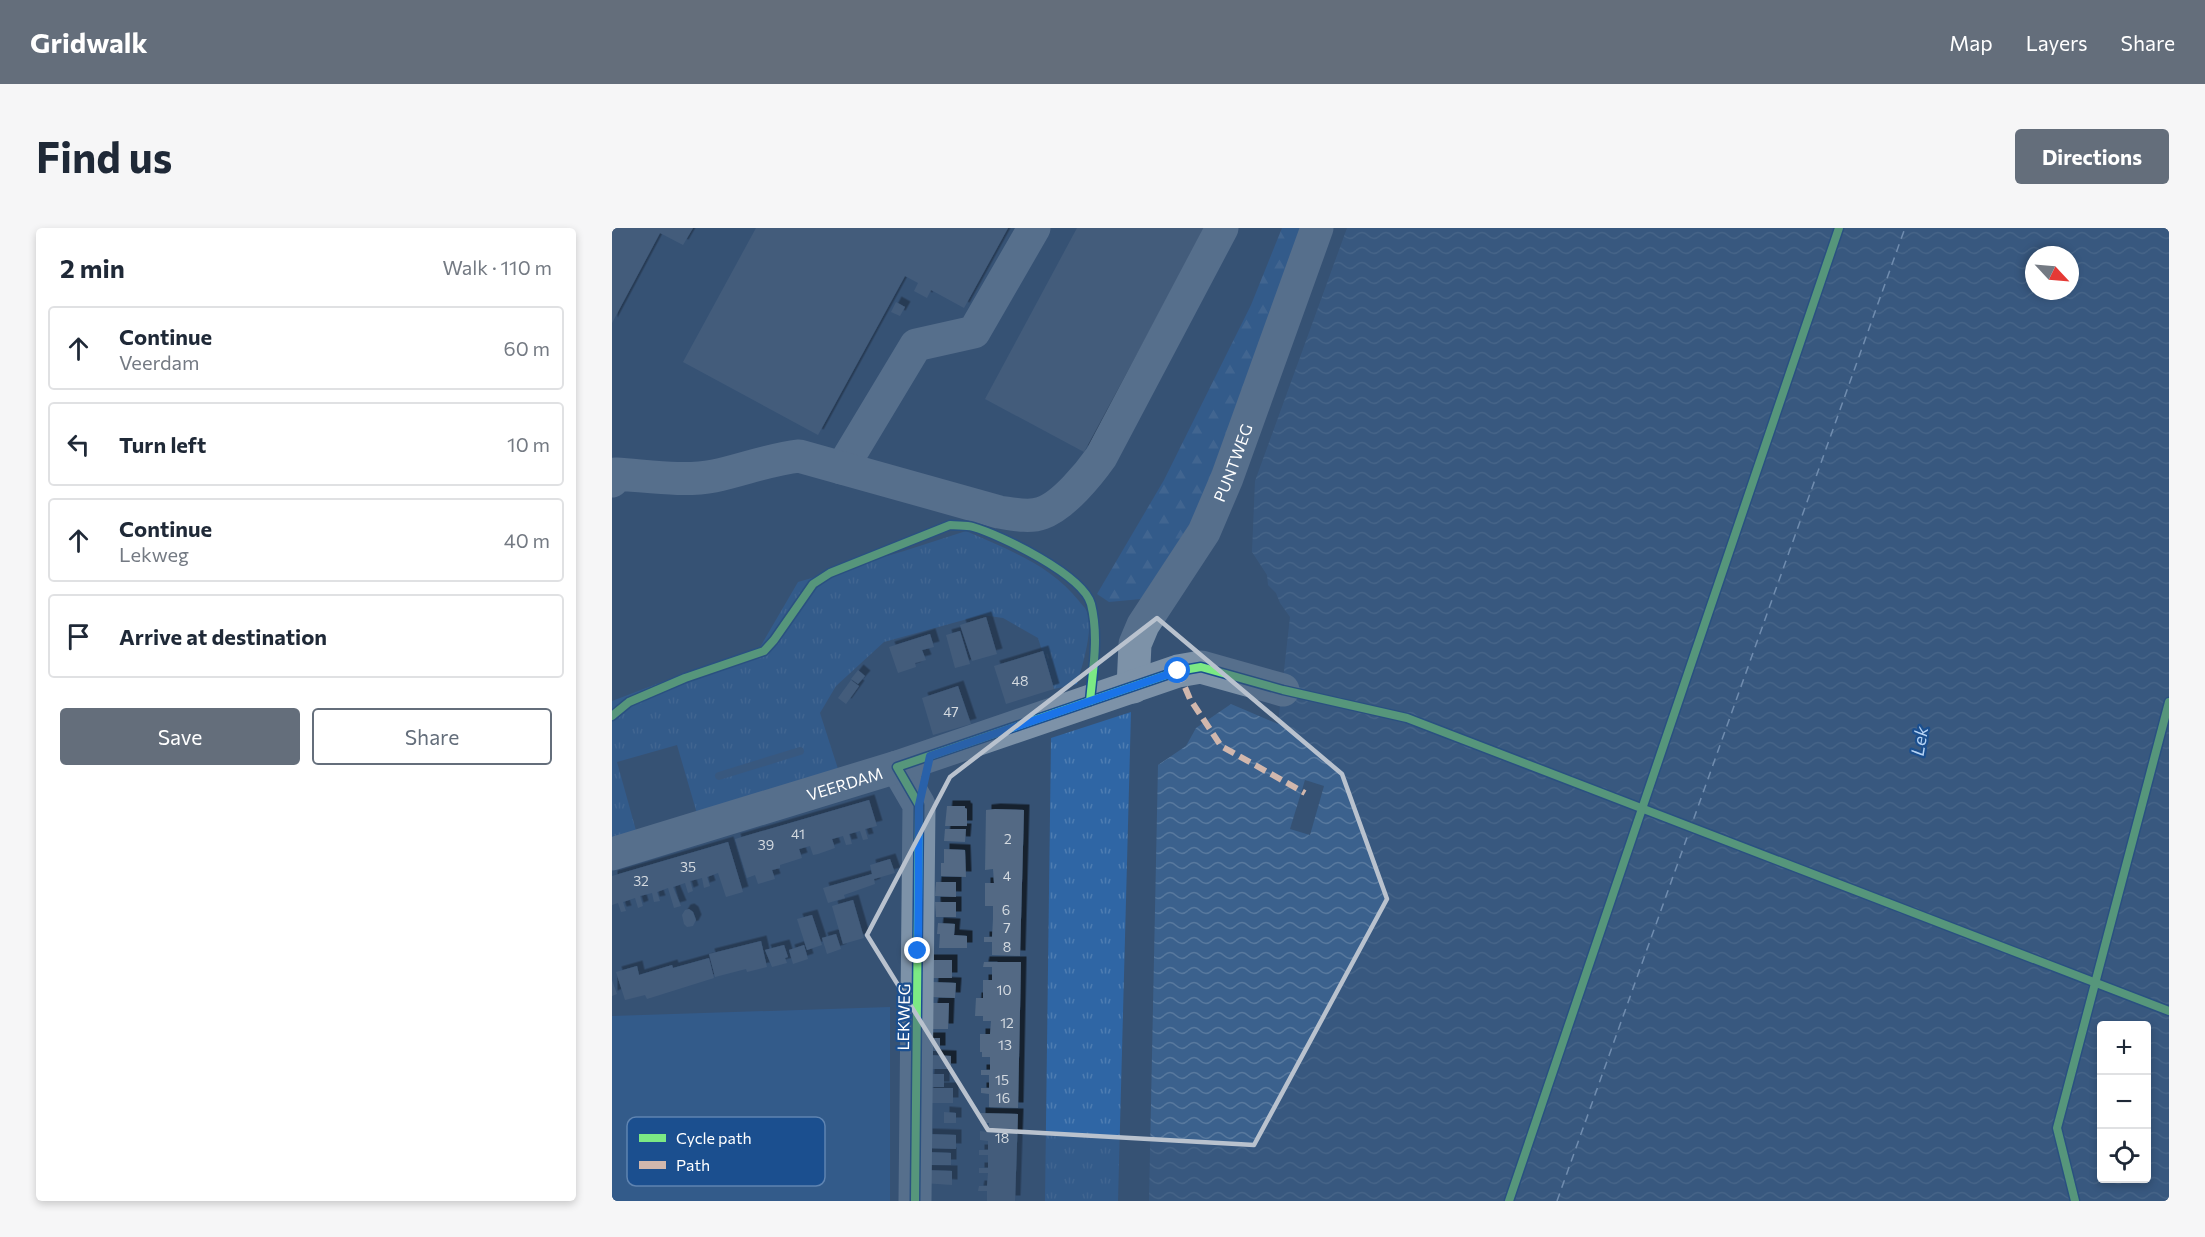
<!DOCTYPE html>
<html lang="en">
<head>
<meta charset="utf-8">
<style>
  :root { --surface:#fff; --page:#f6f6f7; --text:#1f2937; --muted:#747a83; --line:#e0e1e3; --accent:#646e7b }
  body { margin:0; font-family:Commissioner,sans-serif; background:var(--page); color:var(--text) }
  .controls { position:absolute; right:18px; bottom:18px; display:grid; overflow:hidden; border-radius:6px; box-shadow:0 3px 9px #0003 }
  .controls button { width:54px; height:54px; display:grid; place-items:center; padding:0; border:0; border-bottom:2px solid var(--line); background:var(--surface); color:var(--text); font:30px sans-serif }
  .compass { position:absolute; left:1413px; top:18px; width:54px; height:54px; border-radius:50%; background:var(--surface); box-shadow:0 3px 9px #0003; rotate:116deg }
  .stop { position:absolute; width:18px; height:18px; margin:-14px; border:4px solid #1a73e8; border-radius:50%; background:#fff }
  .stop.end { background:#1a73e8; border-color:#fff; box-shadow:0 2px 6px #0008 }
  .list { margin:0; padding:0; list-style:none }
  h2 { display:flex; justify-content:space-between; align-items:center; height:78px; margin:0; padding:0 24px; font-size:26px }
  h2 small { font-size:20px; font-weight:400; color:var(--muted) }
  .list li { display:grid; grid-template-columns:39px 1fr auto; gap:18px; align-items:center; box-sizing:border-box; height:84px; margin:0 12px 12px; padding:0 12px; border:2px solid var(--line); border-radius:6px }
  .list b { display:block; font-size:22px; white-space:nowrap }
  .list p { margin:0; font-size:20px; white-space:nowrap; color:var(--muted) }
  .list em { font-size:20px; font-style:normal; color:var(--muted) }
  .actions { display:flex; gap:12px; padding:18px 24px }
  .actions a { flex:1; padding:14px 0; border:2px solid var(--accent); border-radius:6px; text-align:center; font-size:21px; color:var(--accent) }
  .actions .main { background:var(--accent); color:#fff }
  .icon { flex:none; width:33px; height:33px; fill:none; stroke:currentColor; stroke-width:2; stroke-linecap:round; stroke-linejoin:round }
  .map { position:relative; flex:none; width:1557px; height:973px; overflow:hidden; border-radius:6px }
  header { display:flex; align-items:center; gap:36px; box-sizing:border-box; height:84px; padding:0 30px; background:var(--accent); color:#fff }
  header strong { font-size:28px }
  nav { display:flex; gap:33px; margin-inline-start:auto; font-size:21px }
  .intro { display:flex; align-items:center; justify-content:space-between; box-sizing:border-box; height:144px; padding:0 36px }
  h1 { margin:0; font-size:42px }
  .button { padding:15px 27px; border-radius:6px; background:var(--accent); color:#fff; font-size:21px; font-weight:700 }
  main { display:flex; gap:36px; padding:0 36px }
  aside { flex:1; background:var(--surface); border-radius:6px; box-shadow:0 3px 9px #0003 }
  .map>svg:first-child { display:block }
</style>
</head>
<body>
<header>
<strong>Gridwalk</strong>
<nav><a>Map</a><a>Layers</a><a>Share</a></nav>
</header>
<div class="intro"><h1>Find us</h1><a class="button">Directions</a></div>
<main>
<aside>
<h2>2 min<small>Walk · 110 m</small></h2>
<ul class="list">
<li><svg class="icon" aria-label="ahead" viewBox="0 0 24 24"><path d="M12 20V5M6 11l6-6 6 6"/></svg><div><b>Continue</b><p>Veerdam</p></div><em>60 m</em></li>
<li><svg class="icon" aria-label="left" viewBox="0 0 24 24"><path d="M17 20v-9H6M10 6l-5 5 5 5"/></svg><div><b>Turn left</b></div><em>10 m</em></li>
<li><svg class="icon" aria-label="ahead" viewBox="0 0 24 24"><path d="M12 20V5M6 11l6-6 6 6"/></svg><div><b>Continue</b><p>Lekweg</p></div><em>40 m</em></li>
<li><svg class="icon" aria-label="arrive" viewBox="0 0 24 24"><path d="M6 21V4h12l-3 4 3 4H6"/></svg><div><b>Arrive at destination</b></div></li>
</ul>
<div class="actions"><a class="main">Save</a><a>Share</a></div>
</aside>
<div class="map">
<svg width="1557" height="973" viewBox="0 0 1557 973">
  <defs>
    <pattern id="grass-tufts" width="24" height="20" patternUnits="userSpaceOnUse" patternTransform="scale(1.5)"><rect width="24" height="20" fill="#2f66a5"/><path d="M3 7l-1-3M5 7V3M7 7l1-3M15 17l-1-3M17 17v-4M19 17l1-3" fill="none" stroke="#4e7db2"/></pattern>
    <pattern id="forest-firs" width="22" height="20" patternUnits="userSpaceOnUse" patternTransform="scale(1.5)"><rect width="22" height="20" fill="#2f66a5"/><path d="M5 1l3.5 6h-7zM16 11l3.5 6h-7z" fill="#4e7db2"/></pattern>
    <pattern id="water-waves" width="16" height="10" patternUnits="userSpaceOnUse" patternTransform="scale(1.5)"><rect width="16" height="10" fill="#3b618d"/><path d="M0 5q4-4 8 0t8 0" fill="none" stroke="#58799e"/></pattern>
    <filter id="shadow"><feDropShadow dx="5.5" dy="-5.5" stdDeviation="0" flood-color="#0009"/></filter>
  </defs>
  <rect width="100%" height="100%" fill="#365274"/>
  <g fill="url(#grass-tufts)">
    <path d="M 354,303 C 396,322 438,336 467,373 C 469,376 474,380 475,384 C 482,401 470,439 465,456 L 442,461 L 426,410 L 391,390 L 370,387 L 272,414 L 224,458 L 208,485 L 228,547 L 86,589 L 65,517 L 5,534 L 25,606 L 0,614 L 0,473 L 79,443 L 147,421 L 186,354 L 292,323 Z"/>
    <polygon points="519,484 506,973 433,973 439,510"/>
  </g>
  <polygon fill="url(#forest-firs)" points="670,0 694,0 605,255 529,371 497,374 485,366 552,252 639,77"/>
  <polygon fill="#2f66a5" points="278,779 278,973 0,973 0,788"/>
  <path fill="url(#water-waves)" fill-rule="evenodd" d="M 735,0 L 1557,0 L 1557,973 L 537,973 L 546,537 L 574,518 L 584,500 L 619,476 L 666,496 L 678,389 L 668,375 L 664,365 L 656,357 L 655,347 L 640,324 L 643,253 ZM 1422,27 L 1458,27 L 1458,63 L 1422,63 ZM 1490,798 L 1534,798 L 1534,950 L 1490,950 Z"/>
  <polygon fill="#365274" points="693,552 712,558 698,607 678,601"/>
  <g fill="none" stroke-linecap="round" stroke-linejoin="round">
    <polyline stroke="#3b618d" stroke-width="8" points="107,548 188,523"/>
    <g stroke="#b5d3f5" stroke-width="1.5" stroke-dasharray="8 6" stroke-linecap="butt">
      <polyline points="686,465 795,490 1557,783"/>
      <polyline points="897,973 1227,0"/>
      <polyline points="945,973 1293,0"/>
      <polyline points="1463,973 1445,900 1557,474"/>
    </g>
  </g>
  <g fill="#526984" filter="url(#shadow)">
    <polygon points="0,0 81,0 71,17 48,5 0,95"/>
    <polygon points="144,0 396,0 352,80 319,62 315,70 302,63 306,55 293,48 206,207 71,134"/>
    <polygon points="465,0 593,0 472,224 373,171"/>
    <polygon points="284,74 293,79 288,88 279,84"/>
    <polygon points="374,389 385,426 360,433 348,397"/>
    <polygon points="348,403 358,436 343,440 334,407"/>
    <polygon points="318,406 322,419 310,422 314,432 303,435 304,439 286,445 277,419"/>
    <polygon points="431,423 442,461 394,476 382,438"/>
    <polygon points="246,442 253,448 246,456 239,451"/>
    <polygon points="239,452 247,458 234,476 226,470"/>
    <polygon points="346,458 359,496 321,507 310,470"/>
    <polygon points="257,572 265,598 253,601 256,611 251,612 248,603 237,606 240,616 234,617 231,608 220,611 223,620 206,626 201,627 198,618 187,621 190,630 168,637 168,640 160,642 163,651 146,656 143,647 135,650 123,611"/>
    <polygon points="335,578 353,578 353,580 355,581 355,598 333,598"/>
    <polygon points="383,581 412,582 408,728 380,727 380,714 372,714 372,709 380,709 381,691 381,678 373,678 373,655 382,655 381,641 373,642 374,582"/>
    <polygon points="333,601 354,601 353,614 332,613"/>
    <polygon points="116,614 131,664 114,669 106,645 95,649 98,658 92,660 90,650 78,653 81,663 76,665 73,655 61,659 69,678 62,680 56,660 45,664 48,673 42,674 40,665 28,668 31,678 26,680 23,670 11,674 14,683 9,684 6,675 0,677 0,648"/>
    <polygon points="332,621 353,622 354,649 329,648 329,635 332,635"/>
    <polygon points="278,631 283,645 262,651 263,656 232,667 233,670 216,675 211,660 260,646 258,637"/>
    <polygon points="324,654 344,654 344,669 323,668"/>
    <polygon points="241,672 252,710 231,716 220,678"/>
    <polygon points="323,674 344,674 344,689 324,689"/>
    <polygon points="77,681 81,684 84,692 81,698 75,699 72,696 70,687 73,682"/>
    <polygon points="200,687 210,717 195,722 185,691"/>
    <polygon points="326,695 343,696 342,707 355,708 355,720 327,720 328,706 325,706"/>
    <polygon points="224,706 229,721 215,726 210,710"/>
    <polygon points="149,713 155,739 135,744 134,741 103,749 97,726"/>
    <polygon points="172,717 176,729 173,730 175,735 160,739 153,722"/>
    <polygon points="192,717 196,731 181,736 177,722"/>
    <polygon points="97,730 102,750 35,771 33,767 13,772 4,744 25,738 27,747 60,737 61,740"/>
    <rect x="316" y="732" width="24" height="18"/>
    <polygon points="372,734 409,734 406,880 377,879 377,866 369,865 369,860 377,860 377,847 369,847 369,842 378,842 378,829 370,829 370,824 368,824 368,806 378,806 379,793 371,793 371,788 363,788 364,770 371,770 371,752 380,752 380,739 371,739"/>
    <polygon points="0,752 5,766 0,768"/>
    <polygon points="321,754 344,755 343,770 320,769"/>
    <polygon points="321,775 337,775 336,801 316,801"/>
    <polygon points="313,810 328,810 328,823 314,823"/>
    <polygon points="314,827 339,828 339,841 314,841"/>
    <polygon points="317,846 332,846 332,859 316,859"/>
    <rect x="316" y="860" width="25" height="15"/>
    <polygon points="332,884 344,885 344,895 332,895"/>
    <polygon points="368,885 406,886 403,973 375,973 375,963 366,963 367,958 375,958 376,945 367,945 367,940 376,940 376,927 367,927 367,922 376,922 376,913 368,912 368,903 376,904 377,895 368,895"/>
    <polygon points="315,906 344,907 344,921 315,920"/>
    <polygon points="314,924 339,925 339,937 314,937"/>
    <polygon points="311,942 340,943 340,957 311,955"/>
  </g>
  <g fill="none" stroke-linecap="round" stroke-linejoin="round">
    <g stroke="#7d92a8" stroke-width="33">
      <polyline points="230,240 304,117 362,104 422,0"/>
      <path d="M 0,253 L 4,246 C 36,248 71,254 102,248 C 131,242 158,231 187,228 L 387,284 C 401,286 417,290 430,285 C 451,278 477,246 489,229 L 610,0"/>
      <path id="s1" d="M 521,459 L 523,416 L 531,397 L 592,304 L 615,250 L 705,0"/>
      <polyline points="285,539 307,577 303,973"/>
      <path id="s2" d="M 0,626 L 285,539 L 566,443 L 589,439 L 671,462"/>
    </g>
    <polyline stroke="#d1b7ad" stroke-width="6" stroke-dasharray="12 6" stroke-linecap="butt" points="566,443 578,471 609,518 693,565"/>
    <g stroke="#1b4f8f" stroke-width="11">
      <g id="cycleway">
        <path d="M 0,488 L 17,474 L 73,450 L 152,423 L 162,412 L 201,356 L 218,345 L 338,297 C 345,298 354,297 361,299 C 389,307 471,347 479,376 C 487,408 481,441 478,473"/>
        <polyline points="303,973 307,577 285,539 566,443 589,439 671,462 795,490 1557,783"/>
        <polyline points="897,973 1227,0"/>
        <polyline points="1463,973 1445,900 1557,474"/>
      </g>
    </g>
    <use href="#cycleway" stroke="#7ce984" stroke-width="8"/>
  </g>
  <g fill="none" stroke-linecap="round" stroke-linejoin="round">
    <polyline stroke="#1a73e8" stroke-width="8" points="306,723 307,577 318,528 566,443"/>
  </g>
  <path d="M0 0H1557V973H0ZM 545,390 L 730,546 L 775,671 L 642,917 L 376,902 L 255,707 L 338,549 Z" fill="#365274" fill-opacity=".55" fill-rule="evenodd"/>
  <path fill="none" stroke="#b9c2ce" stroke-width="4.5" stroke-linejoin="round" d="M 545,390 L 730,546 L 775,671 L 642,917 L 376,902 L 255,707 L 338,549 Z"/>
  <g text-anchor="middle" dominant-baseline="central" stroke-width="4.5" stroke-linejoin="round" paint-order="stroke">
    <g font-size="14" fill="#d4dae0">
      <text x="408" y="452">48</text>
      <text x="339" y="483">47</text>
      <text x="186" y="605">41</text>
      <text x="396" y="610">2</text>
      <text x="154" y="616">39</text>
      <text x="76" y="638">35</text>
      <text x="395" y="647">4</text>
      <text x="29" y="652">32</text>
      <text x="394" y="681">6</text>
      <text x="395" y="699">7</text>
      <text x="395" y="718">8</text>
      <text x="392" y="761">10</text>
      <text x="395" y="794">12</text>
      <text x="393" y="816">13</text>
      <text x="390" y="851">15</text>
      <text x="391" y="869">16</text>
      <text x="390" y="909">18</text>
    </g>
    <g font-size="16" fill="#fff" stroke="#1b4f8f">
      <text stroke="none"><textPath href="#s1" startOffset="250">PUNTWEG</textPath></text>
      <text stroke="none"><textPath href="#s2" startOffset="243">VEERDAM</textPath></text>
      <text transform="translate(291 789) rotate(-89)">LEKWEG</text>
    </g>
    <g font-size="18" font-style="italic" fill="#b5d3f5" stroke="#1b4f8f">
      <text transform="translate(1307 513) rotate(-81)">Lek</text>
    </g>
  </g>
  <rect x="15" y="889" width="198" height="69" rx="9" fill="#1b4f8f" stroke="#5f84b1" stroke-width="1.5"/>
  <rect x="27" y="906" width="27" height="8" fill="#7ce984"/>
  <rect x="27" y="933" width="27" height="8" fill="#d1b7ad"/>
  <g font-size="16" fill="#fff">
    <text x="64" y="916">Cycle path</text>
    <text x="64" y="943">Path</text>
  </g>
</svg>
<div class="controls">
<button>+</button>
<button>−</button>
<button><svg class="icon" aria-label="locate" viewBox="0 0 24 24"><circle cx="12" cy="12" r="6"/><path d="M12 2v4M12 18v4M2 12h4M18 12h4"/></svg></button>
</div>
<svg class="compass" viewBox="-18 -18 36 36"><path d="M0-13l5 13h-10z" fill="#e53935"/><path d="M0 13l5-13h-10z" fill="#747a83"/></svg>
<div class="stop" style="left:566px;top:443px"></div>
<div class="stop end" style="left:306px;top:723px"></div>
</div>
</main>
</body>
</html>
